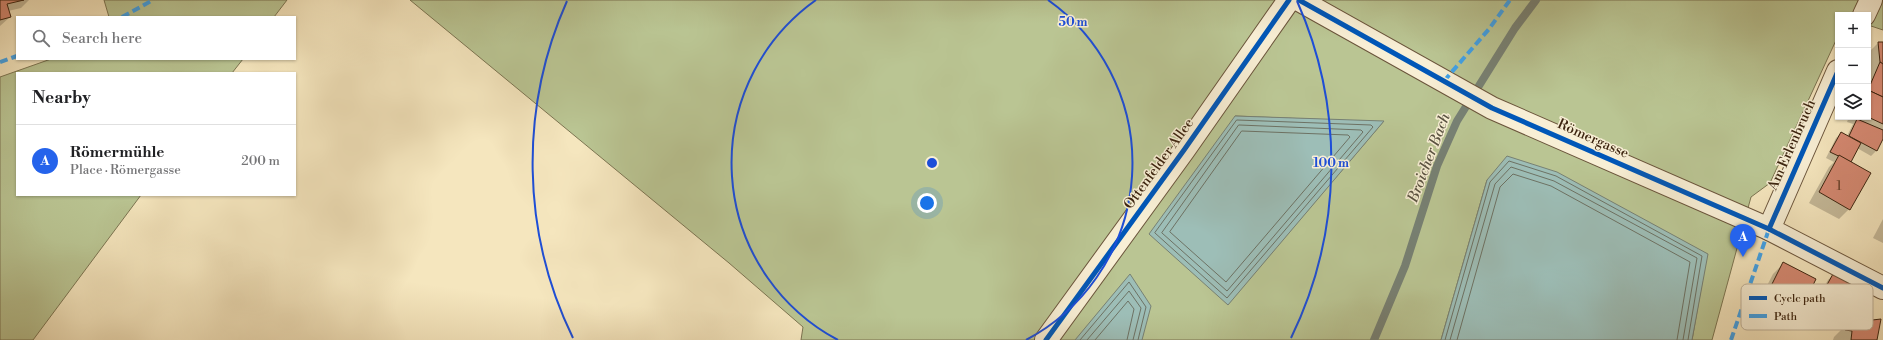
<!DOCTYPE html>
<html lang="en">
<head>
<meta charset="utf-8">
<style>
  :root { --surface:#fff; --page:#f6f6f6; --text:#202124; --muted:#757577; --line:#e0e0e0; --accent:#2563eb }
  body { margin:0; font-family:"Libre Bodoni",serif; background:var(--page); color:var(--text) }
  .controls { position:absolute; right:12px; top:12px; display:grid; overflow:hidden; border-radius:0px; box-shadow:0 1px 3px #0004 }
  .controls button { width:36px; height:36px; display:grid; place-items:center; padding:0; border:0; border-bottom:1px solid var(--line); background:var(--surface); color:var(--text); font:20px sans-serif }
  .you { position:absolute; left:927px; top:203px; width:14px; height:14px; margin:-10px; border:3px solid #fff; border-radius:50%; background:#1a73e8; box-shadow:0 0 0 6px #1a73e833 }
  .badge { display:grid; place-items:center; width:26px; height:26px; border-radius:50%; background:var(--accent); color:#fff; font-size:13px; font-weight:700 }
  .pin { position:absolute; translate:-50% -33px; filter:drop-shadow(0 1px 2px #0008) }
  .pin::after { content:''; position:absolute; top:21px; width:14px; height:12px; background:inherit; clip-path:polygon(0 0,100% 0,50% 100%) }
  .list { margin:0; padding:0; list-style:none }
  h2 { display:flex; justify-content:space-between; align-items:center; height:52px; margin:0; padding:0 16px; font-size:17px }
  h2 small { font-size:13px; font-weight:400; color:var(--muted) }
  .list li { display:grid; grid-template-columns:26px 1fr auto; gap:12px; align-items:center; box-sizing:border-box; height:72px; padding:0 16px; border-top:1px solid var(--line) }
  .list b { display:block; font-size:15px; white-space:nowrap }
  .list p { margin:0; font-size:13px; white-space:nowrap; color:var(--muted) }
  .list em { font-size:13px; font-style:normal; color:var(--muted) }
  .icon { flex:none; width:22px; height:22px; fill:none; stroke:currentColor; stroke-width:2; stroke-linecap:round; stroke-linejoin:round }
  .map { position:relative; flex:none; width:1883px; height:340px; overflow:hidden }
  .search { position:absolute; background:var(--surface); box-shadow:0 1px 3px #0004; left:16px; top:16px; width:280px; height:44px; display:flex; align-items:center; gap:10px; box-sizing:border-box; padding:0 14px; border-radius:0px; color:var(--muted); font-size:15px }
  .panel { position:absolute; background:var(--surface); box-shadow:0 1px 3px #0004; left:16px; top:72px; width:280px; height:124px; border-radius:0px }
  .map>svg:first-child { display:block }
</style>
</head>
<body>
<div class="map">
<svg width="1883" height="340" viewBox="0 0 1883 340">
  <rect width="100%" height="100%" fill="#f5e6be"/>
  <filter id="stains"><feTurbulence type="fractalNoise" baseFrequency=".005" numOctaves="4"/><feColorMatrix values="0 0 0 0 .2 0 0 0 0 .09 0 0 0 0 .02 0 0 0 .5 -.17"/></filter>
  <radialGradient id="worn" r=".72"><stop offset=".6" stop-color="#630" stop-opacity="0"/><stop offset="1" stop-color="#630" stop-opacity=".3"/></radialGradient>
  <g fill="#bac593" stroke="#7c7552" fill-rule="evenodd">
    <polygon points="104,0 287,0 274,17 109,17"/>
    <path d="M 410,0 L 1883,0 L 1883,30 L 1868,25 L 1868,15 L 1838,15 L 1838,36 L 1770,183 L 1751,197 L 1712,340 L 1692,340 L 1707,254 L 1487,180 L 1441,340 L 801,340 L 803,327 L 729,263 ZM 1235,116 L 1383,122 L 1228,304 Z"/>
    <polygon points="51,59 243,59 232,73 17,73 17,195 141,195 33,340 0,340 0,77"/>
  </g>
  <g fill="#9dbeb7" stroke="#778174">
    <polygon points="1235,116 1384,121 1228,305 1149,234"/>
    <polygon points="1507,156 1557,172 1708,254 1692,340 1441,340 1487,180"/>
    <polygon points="1130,274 1151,306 1142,340 1075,340"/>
  </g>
  <g fill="#0003">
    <polygon points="0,0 29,0 21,8 8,11 10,17 0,26"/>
    <polygon points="1878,43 1883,43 1883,138 1876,151 1871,156 1857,148 1850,163 1849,209 1839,219 1809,203 1829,167 1834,162 1826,158 1836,138 1841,133 1847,136 1853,124 1847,122 1849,117 1868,117 1868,77 1870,73 1868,53"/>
    <polygon points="1883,219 1883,243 1873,238"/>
    <polygon points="1783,264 1798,313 1788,323 1756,307 1773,274"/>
    <polygon points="1833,275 1855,309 1849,315 1818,297 1828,280"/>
    <polygon points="1847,324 1876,340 1833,340 1834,337"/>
  </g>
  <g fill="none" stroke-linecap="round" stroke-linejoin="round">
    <g stroke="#6d7264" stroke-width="1">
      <polygon points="1237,120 1371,125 1373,127 1227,298 1155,233"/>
      <polygon points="1239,125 1361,130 1363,132 1227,291 1162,233"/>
      <polygon points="1242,131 1348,135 1350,137 1226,282 1170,232"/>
      <polyline points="1080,340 1129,282 1146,307 1138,340"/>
      <polyline points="1087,340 1129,291 1141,308 1133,340"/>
      <polyline points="1095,340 1128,301 1134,309 1127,340"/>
      <polyline points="1445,340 1490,182 1509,161 1556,176 1702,256 1688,340"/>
      <polyline points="1450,340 1495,184 1511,167 1554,181 1697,258 1683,340"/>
      <polyline points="1457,340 1500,187 1513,174 1551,186 1690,262 1677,340"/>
    </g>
    <polyline stroke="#778174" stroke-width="8" points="1374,340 1405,266 1437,166 1457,121 1515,28 1536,0"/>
  </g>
  <g fill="#d48871" stroke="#3d2510">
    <polygon points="0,0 24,0 7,4 11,17 0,20"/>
    <polygon points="1878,42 1883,42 1883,64 1880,62"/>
    <polygon points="1880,62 1883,64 1883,97 1868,90"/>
    <polygon points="1868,90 1883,97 1883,124 1868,117"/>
    <polygon points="1857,119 1883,130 1883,139 1877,151 1849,136"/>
    <polygon points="1841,132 1861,143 1851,162 1830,152"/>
    <polygon points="1839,155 1871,173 1850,210 1819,192"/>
    <polygon points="1783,262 1816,279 1799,314 1766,296"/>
    <polygon points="1833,274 1865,292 1856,310 1823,292"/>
    <polygon points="1881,319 1877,340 1851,340 1852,331 1845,330 1846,323"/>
  </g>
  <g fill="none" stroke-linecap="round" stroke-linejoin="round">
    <g stroke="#6b553c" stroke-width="24">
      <g id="street">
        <polyline points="1299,0 1492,108 1769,229 1883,288"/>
        <polyline points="1864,15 1871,0"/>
        <polyline points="1769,229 1838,71"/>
        <polyline points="1046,340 1184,150 1289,0"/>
      </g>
    </g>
    <use href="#street" stroke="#f8efd5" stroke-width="22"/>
    <g stroke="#3fa2ea" stroke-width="4" stroke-dasharray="8 4" stroke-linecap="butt">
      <polyline points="122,17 153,0"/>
      <polyline points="0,62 17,56"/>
      <polyline points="1444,81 1489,29 1510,0"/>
      <polyline points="1731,340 1769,229"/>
    </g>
    <g stroke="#f8efd5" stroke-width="8">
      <g id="cycleway">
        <polyline points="1299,0 1492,108 1769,229 1883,288"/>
        <polyline points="1769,229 1838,71"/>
        <polyline points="1046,340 1184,150 1289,0"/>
      </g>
    </g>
    <use href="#cycleway" stroke="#0057b8" stroke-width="5"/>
  </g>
  <g fill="none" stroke="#1d4ed8" stroke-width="2">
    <path d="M838 340A200 200 0 0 1 816 0M1048 0A200 200 0 0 1 1026 340"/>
    <path d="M573 338A399 399 0 0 1 567 1M1297 1A399 399 0 0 1 1291 338"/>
  </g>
  <g text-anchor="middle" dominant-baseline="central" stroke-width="3" stroke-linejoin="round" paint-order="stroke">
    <g font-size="12" fill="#633e28">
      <text x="1839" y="186">1</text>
    </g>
    <g font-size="14" fill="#3d2510" stroke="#f8efd5">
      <text transform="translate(1593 139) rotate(24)">Römergasse</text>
      <text transform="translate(1792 145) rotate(-66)">Am Erlenbruch</text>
      <text transform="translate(1159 164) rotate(-54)">Ottenfelder Allee</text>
    </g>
    <g font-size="15" font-style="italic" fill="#5a5342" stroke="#f8efd5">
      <text transform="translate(1429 158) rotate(-69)">Broicher Bach</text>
    </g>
  </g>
  <rect x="1741" y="284" width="132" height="46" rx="6" fill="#f8efd5" stroke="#c0b29a" stroke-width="1"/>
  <rect x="1749" y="296" width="18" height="4" fill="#0057b8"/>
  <rect x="1749" y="314" width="18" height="4" fill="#3fa2ea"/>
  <g font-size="11" fill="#3d2510">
    <text x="1774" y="302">Cycle path</text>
    <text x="1774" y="320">Path</text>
  </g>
  <circle cx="932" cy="163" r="6" fill="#1d4ed8" stroke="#f8efd5" stroke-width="2"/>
  <g font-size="12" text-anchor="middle" font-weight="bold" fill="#1d4ed8" stroke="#f8efd5" stroke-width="3" stroke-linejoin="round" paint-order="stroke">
    <text x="1073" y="26">50 m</text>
    <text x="1331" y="167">100 m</text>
  </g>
  <rect width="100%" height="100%" filter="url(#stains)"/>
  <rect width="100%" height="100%" fill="url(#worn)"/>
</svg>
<div class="controls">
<button>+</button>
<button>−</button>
<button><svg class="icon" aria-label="layers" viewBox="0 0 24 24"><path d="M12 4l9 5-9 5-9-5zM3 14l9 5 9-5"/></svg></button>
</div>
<div class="you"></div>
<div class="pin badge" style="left:1743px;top:257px">A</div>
<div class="search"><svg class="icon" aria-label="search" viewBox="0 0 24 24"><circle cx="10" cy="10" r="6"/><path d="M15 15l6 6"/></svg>Search here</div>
<section class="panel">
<h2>Nearby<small></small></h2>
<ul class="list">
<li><span class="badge">A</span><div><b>Römermühle</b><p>Place · Römergasse</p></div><em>200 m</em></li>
</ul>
</section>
</div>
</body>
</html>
